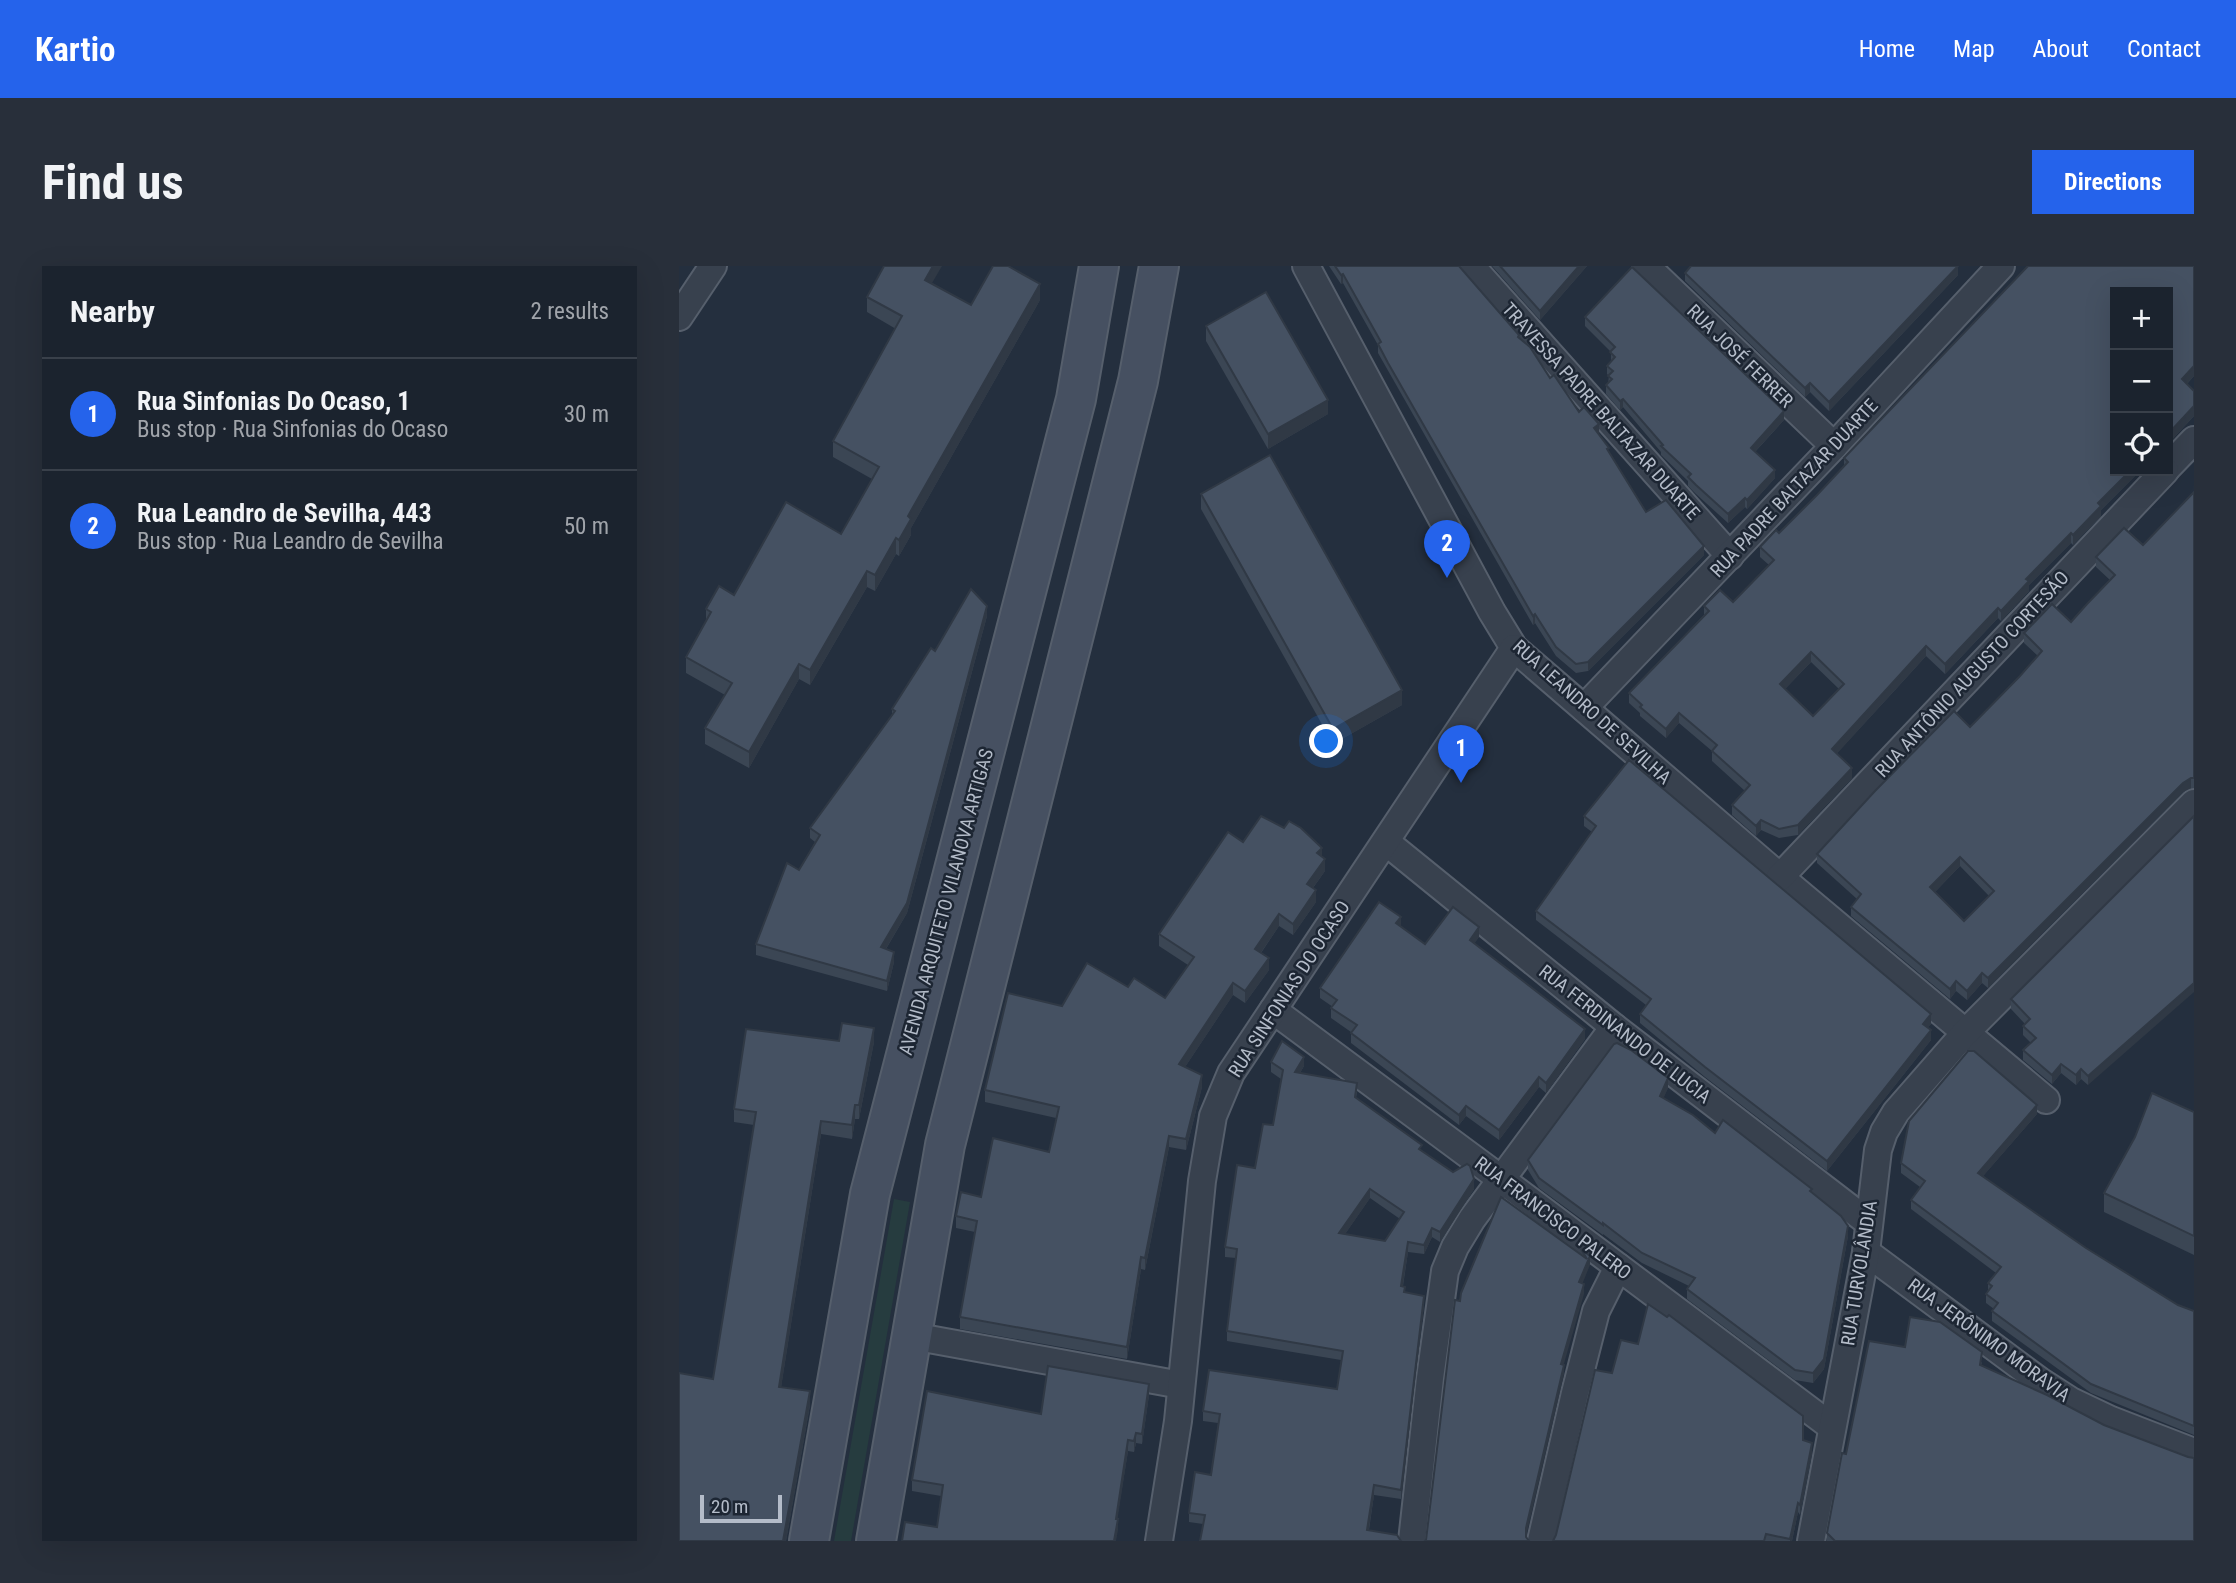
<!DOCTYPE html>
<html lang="en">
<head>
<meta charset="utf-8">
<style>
  :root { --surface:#1b232e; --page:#282f3a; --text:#f1f3f6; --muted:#a0a4aa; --line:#39404a; --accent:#2563eb }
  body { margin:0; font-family:"Roboto Condensed",sans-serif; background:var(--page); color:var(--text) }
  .controls { position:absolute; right:21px; top:21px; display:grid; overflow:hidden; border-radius:0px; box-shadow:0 7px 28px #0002 }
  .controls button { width:63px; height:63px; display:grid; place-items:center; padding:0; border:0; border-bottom:2px solid var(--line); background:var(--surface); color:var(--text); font:35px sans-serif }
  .scale { position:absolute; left:21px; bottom:18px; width:82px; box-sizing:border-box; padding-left:7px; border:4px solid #b4bcc9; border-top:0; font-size:19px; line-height:24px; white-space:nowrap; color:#b4bcc9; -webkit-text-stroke:5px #1d2633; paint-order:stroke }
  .you { position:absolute; left:648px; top:476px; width:24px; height:24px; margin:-18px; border:5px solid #fff; border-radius:50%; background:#1a73e8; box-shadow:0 0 0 10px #1a73e833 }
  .badge { display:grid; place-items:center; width:46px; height:46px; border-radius:50%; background:var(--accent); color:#fff; font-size:23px; font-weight:700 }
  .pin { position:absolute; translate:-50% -58px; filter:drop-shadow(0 2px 4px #0008) }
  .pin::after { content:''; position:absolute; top:37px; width:24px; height:21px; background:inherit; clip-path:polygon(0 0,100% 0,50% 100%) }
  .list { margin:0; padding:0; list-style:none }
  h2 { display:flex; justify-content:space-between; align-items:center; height:91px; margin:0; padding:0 28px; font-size:30px }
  h2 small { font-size:23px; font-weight:400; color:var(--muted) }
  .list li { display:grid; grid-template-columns:46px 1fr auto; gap:21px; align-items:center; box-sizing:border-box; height:112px; padding:0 28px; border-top:2px solid var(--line) }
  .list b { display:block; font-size:26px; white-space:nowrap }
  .list p { margin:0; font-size:23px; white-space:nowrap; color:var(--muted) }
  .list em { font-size:23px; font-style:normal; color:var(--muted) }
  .icon { flex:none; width:38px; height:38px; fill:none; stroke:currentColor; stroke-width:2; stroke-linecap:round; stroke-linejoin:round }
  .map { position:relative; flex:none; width:1515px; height:1275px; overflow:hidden; border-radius:0px }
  header { display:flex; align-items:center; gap:42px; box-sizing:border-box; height:98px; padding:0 35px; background:var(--accent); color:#fff }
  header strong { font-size:33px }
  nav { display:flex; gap:38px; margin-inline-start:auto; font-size:24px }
  .intro { display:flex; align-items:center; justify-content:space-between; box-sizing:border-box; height:168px; padding:0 42px }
  h1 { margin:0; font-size:49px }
  .button { padding:18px 32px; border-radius:0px; background:var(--accent); color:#fff; font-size:24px; font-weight:700 }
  main { display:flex; gap:42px; padding:0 42px }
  aside { flex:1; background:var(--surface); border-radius:0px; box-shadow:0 7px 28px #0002 }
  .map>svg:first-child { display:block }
</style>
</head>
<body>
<header>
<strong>Kartio</strong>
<nav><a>Home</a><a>Map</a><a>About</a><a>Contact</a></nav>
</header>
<div class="intro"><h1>Find us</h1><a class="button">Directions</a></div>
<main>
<aside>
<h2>Nearby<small>2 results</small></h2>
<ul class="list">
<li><span class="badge">1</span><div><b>Rua Sinfonias Do Ocaso, 1</b><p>Bus stop · Rua Sinfonias do Ocaso</p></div><em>30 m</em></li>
<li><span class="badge">2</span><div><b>Rua Leandro de Sevilha, 443</b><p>Bus stop · Rua Leandro de Sevilha</p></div><em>50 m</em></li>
</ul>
</aside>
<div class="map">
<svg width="1515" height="1275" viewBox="0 0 1515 1275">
  <rect width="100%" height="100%" fill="#242f3e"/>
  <polygon fill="#263c3f" points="215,933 231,936 172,1275 155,1275"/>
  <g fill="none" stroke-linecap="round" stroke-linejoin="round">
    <g stroke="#565f6c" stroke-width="30">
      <g id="minor">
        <polyline points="627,0 813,346 835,382 1101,611 1367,834"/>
        <polyline points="792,0 1051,290"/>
        <polyline points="967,0 1155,180"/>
        <polyline points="0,51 34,0"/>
        <polyline points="1489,201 1515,174"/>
        <polyline points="905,442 1155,180 1322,0"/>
        <polyline points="707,576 935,761 1189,956"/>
        <polyline points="1101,611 1486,205"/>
        <polyline points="594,744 822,913 1153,1161"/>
        <polyline points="1187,986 1361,1115 1392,1135 1432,1154 1515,1186"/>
        <polyline points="233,1070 502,1119"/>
        <polyline points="480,1275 499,1155 523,915 534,850 552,807 835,382"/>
        <polyline points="733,1275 751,1112 766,1005 776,981 793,953 935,761"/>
        <polyline points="862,1275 896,1127 917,1045 939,1001"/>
        <polyline points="1132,1275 1187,986 1199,884 1205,866 1217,846 1286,767 1515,537"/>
      </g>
    </g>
    <g stroke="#565f6c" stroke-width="42">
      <g id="secondary">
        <polyline points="130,1275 191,928 397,133 420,0"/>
        <polyline points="197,1275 266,879 459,115 480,0"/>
      </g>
    </g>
    <use href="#minor" stroke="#38414e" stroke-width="26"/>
    <use href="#secondary" stroke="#465061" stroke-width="38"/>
  </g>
  <g fill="#3b4654" fill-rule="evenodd">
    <polygon points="650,0 780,0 840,72 871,112 900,146 920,167 919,167 930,187 967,246 1025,289 909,405 897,407 877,390 856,357 854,359 699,87 699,79 664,17 662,18"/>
    <polygon points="813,0 908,0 861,54"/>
    <path d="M 1349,0 L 1515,0 L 1515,110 L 1508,118 L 1515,125 L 1515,150 L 1489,178 L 1489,26 L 1436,26 L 1436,205 L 1461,205 L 1422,244 L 1422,250 L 1394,279 L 1392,277 L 1350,319 L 1350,325 L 1322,355 L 1319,352 L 1266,408 L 1247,390 L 1217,423 L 1158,487 L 1173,502 L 1173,512 L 1119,569 L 1100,572 L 1082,564 L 1077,570 L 1053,549 L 1053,539 L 1066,525 L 1033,495 L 1033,485 L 1000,457 L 987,472 L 961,450 L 961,447 L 950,437 L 950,427 L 1025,349 L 1025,340 L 1041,324 L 1054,336 L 1090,299 L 1081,291 L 1081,281 L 1097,264 L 1100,267 L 1138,229 L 1165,200 L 1165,192 ZM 1132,396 L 1160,423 L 1134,450 L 1106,423 Z"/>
    <polygon points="1006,7 1279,9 1150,145 1131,126 1126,131 1006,15"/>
    <polygon points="253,17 292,39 361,34 232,262 232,269 220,290 217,288 196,325 188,321 131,419 120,413 70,502 26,478 26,462 46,429 7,407 7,391 27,355 27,343 55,329 162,268 193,213 154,191 154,175 217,63 188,46 188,31"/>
    <polygon points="906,51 1105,154 1076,186 1096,212 1068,243 1066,241 1049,257 1017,228 1009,220 1009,215 982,189 982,186 944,141 941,144 927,128 927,119 929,117 930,110 928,108 928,100 932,96 932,86 906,60"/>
    <polygon points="527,60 649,148 589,183 527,75"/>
    <path d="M 1515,226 L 1515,522 L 1512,522 L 1504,526 L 1309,722 L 1303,717 L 1288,734 L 1277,725 L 1271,733 L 1172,650 L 1172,641 L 1178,633 L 1138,597 L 1138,588 L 1291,461 L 1341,410 L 1359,390 L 1345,377 L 1345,367 L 1392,356 L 1431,314 L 1417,301 L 1417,291 L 1464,279 ZM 1281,600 L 1310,630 L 1285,655 L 1256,626 Z"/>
    <polygon points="522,228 723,439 654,478 522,243"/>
    <polygon points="308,350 228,647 207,683 215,696 208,725 77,689 77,678 136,576 131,572 131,562 213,449 213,443 256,385"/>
    <polygon points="905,550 1252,758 1248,762 1252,774 1148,905 1026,811 961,757 961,748 967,739 857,654 857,645 913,566 905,560"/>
    <polygon points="1515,550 1409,819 1402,813 1397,819 1382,807 1373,818 1344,794 1344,784 1352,777 1344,769 1344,760 1346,758 1332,743 1332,733"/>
    <polygon points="564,576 643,591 646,605 634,622 637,636 614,669 600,660 582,687 590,704 566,737 554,729 506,801 523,821 507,884 490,881 466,1004 462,1003 448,1093 281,1063 281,1051 296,966 277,962 277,950 302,931 370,886 377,852 306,836 306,824 383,740 449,721 486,732 509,699 480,680 480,668"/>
    <polygon points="800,671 795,677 906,773 867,827 860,821 820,874 787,850 780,859 672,777 672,766 652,752 652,742 654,741 641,732 641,722 746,678"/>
    <polygon points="160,775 195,776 180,853 176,853 173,873 142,868 102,1121 131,1139 107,1275 0,1275 34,1113 75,859 55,856 55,843"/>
    <path d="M 592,796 L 625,800 L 621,807 L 678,826 L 677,832 L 743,885 L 795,923 L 761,976 L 753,971 L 745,988 L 729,986 L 724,1020 L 726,1027 L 745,1039 L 722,1233 L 695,1229 L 690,1264 L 524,1258 L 510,1256 L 510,1247 L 532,1209 L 539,1157 L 524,1155 L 524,1145 L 658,1123 L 662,1094 L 548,1075 L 548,1065 L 557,992 L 546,991 L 546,981 L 576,902 L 594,859 L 602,813 L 592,806 ZM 691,932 L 721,953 L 706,975 L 666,968 Z"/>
    <polygon points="989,822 984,832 1036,867 1133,927 1169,970 1145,1103 1134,1117 1116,1114 1008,1033 1008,1023 1010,1020 963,997 924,968 924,969 860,922 849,904 849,894"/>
    <polygon points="1515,846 1515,989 1425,946 1425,927"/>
    <polygon points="1358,848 1304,910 1407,982 1499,1039 1515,1045 1515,1169 1412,1127 1313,1055 1313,1045 1315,1043 1307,1037 1307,1028 1309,1024 1309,1017 1317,1007 1232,943 1232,934 1241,921 1222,907 1222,897"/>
    <polygon points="1303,1096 1302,1100 1425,1159 1509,1191 1515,1275 1148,1275 1148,1267 1167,1188"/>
    <polygon points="470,1129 463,1178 457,1177 455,1186 449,1185 438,1253 439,1264 258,1261 262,1230 233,1225 233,1214"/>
    <polygon points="1124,1174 1133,1187 1121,1249 1119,1246 1113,1275 874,1275"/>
  </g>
  <g fill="#303945">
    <polygon points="254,0 263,0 246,29 246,14"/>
    <polygon points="900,0 908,0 861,54 861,45"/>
    <polygon points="1279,0 1279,9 1150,145 1150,136"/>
    <polygon points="664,8 664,17 662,18 662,9"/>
    <polygon points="361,18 361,34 232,262 232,269 220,290 220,274 229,250"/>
    <polygon points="1515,100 1515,110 1503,123 1503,113"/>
    <polygon points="1131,117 1131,126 1126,131 1126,122"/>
    <polygon points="944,133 944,141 941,144 941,135"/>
    <polygon points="649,134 649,148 589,183 589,168"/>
    <polygon points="1515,140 1515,150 1489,178 1489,168"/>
    <polygon points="1105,145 1105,154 1072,190 1072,182"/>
    <polygon points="920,158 920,167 915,171 915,162"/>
    <polygon points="1096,204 1096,212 1068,243 1068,234"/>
    <polygon points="1451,205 1461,205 1422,244 1422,250 1394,279 1394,269 1419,237"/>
    <polygon points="1066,232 1066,241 1049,257 1049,248"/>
    <polygon points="1392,267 1392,277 1350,319 1350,325 1322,355 1322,345 1347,313"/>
    <polygon points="217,272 217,288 196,325 196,309"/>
    <polygon points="1025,280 1025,289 909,405 909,396"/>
    <polygon points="188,305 188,321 131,419 131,404"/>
    <polygon points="308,340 308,350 228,647 202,691 202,681"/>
    <polygon points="1319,342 1319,352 1266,408 1266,398"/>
    <polygon points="856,348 856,357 854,359 854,350"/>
    <polygon points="1247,380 1247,390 1153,493 1153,483"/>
    <polygon points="1132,386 1132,396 1101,428 1101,418"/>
    <polygon points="120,398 120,413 70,502 70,486"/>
    <polygon points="723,424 723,439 654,478 654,463"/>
    <polygon points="1000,447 1000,457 987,472 987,463"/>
    <polygon points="1173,502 1173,512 1119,569 1119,559"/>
    <polygon points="1512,512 1512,522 1504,526 1309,722 1309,712 1504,517"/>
    <polygon points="1082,554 1082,564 1077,570 1077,560"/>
    <polygon points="643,582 643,594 638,587"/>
    <polygon points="1281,591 1281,600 1251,631 1251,621"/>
    <polygon points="646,593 646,605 628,630 628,618"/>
    <polygon points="637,624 637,636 614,669 614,658"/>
    <polygon points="600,648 600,660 576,695 576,683"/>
    <polygon points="722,651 722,661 717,657"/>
    <polygon points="800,661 800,671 791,684 791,674"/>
    <polygon points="215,686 215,696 208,725 208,715"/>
    <polygon points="590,692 590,704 566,737 566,725"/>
    <polygon points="1303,707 1303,717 1288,734 1288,725"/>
    <polygon points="1277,715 1277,725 1271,733 1271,723"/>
    <polygon points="554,717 554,729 500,810 500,798"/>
    <polygon points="1515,717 1515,726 1409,819 1409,810"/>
    <polygon points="1252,748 1252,758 1244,768 1244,758"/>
    <polygon points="195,762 195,776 180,853 180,839"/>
    <polygon points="906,763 906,773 867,827 867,817"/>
    <polygon points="1252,764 1252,774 1148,905 1148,895"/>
    <polygon points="625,791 625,800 616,815 616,806"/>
    <polygon points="1382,798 1382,807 1373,818 1373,809"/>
    <polygon points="1402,803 1402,813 1397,819 1397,809"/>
    <polygon points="523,809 523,821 507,884 507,873"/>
    <polygon points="860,811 860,821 820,874 820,864"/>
    <polygon points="989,812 989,822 981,840 981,830"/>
    <polygon points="176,839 176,853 173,873 173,859"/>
    <polygon points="1358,839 1358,848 1299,916 1299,907"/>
    <polygon points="787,840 787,850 780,859 780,849"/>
    <polygon points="142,855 142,868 100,1135 100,1121"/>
    <polygon points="490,870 490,881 466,1004 466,992"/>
    <polygon points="795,913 795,923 761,976 761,966"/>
    <polygon points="691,923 691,932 660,977 660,967"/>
    <polygon points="1169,960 1169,970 1145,1103 1134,1117 1134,1107"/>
    <polygon points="753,962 753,971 745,988 745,979"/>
    <polygon points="729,976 729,986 722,1030 722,1020"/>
    <polygon points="911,990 911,999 900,1026 900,1016"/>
    <polygon points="462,991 462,1003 448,1093 448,1081"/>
    <polygon points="905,1018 905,1028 882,1108 882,1098"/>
    <polygon points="745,1030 745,1039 722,1233 722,1224"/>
    <polygon points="885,1099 885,1108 847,1271 847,1262"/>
    <polygon points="470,1118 470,1129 463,1178 463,1168"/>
    <polygon points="131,1125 131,1139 107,1275 104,1275"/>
    <polygon points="457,1167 457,1177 455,1186 455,1175"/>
    <polygon points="449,1174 449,1185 437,1263 437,1253"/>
    <polygon points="1133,1177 1133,1187 1121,1249 1121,1239"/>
    <polygon points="695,1219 695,1229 688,1274 688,1264"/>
    <polygon points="1119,1237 1119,1246 1113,1275 1111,1275"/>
    <polygon points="439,1253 439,1264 437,1275 435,1275"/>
  </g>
  <g fill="#455162" stroke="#303945" stroke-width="2" fill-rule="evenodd">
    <polygon points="205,0 254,0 246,14 292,39 314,0 329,0 361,18 229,250 232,253 220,274 217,272 196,309 188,305 131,404 120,398 70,486 26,462 53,417 7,391 32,346 27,343 40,320 55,329 107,236 162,268 200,201 154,175 223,50 188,31"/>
    <polygon points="656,0 780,0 840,69 839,71 851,81 871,112 875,109 900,146 905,141 920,158 915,162 930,182 928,183 967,246 987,234 1025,280 909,396 897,398 877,381 856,348 854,350 709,97 699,78 702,76 664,8 662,9"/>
    <polygon points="821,0 900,0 861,45"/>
    <polygon points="1012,0 1279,0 1150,136 1131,117 1126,122 1006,7"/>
    <path d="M 1349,0 L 1515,0 L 1515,100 L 1503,113 L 1515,125 L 1515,140 L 1489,168 L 1489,26 L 1436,26 L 1436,205 L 1451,205 L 1419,237 L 1422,240 L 1394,269 L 1392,267 L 1347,313 L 1350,315 L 1322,345 L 1319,342 L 1266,398 L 1247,380 L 1217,413 L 1153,483 L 1173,502 L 1119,559 L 1100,563 L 1082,554 L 1077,560 L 1053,539 L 1071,519 L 1033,485 L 1038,479 L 1000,447 L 987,463 L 961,441 L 963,439 L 950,427 L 1030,345 L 1025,340 L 1041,324 L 1054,336 L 1095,294 L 1081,281 L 1097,264 L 1100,267 L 1138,229 L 1169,196 L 1165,192 ZM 1132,386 L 1165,418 L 1134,450 L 1101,418 Z"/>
    <polygon points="953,1 1105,145 1072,182 1096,204 1068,234 1066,232 1049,248 1017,219 1009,211 1012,208 982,180 984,179 944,133 941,135 927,119 933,113 929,110 934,105 928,100 936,91 931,86 936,81 906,51"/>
    <polygon points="587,26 649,134 589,168 527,60"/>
    <polygon points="591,189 723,424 654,463 522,228"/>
    <path d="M 1515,226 L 1515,512 L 1512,512 L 1504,517 L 1309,712 L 1303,707 L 1288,725 L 1277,715 L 1271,723 L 1172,641 L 1182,628 L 1138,588 L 1196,525 L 1275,445 L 1291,461 L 1341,410 L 1363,385 L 1345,367 L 1373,338 L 1392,356 L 1408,338 L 1436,309 L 1417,291 L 1445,262 L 1464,279 ZM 1281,591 L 1315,625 L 1285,655 L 1251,621 Z"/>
    <polygon points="292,323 308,340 228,637 202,681 215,686 208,715 77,678 108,597 120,604 141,569 131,562 216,445 213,443 252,382 256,385"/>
    <polygon points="950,494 1252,748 1244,758 1252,764 1148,895 1026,801 961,748 972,733 857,645 917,560 905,550"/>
    <polygon points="582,550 605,562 610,555 622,562 643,582 638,587 646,593 628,618 637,624 614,658 600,648 576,683 590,692 566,725 554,717 500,798 523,809 507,873 490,870 466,992 462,991 448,1081 281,1051 298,955 277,950 282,926 302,931 314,872 370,886 380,841 306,824 329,727 383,740 408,697 449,721 455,712 486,732 515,691 480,668 549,566 564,576"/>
    <polygon points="1515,550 1515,717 1409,810 1402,803 1397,809 1382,798 1373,809 1344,784 1357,772 1344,760 1351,753 1332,733"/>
    <polygon points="700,636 722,651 717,657 746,678 774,641 800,661 791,674 906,763 867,817 860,811 820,864 787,840 780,849 672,767 678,759 652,742 658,734 641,722"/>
    <polygon points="163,757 195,762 180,839 176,839 173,859 142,855 100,1121 131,1125 104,1275 0,1275 0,1107 34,1113 77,846 55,843 67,763 160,775"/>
    <path d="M 603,775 L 625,791 L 616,806 L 678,817 L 676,831 L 743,879 L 740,883 L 774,906 L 788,898 L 791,900 L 795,913 L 761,966 L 753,962 L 745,979 L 729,976 L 722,1020 L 726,1021 L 725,1026 L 745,1030 L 722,1224 L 695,1219 L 688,1264 L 718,1269 L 722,1275 L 521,1275 L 526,1249 L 510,1247 L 516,1206 L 532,1209 L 541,1148 L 524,1145 L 530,1104 L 658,1123 L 664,1085 L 548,1065 L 558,983 L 546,981 L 558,899 L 576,902 L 584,858 L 594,859 L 604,804 L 592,796 ZM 691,923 L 725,946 L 706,975 L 660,967 Z"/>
    <polygon points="938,777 952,784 989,812 981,830 1014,849 1036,867 1044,854 1133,923 1131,925 1162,950 1169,960 1145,1093 1134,1107 1116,1104 1008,1023 1016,1012 963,987 924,957 924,959 860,912 849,894 935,778"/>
    <polygon points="1289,785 1295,785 1358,839 1299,907 1407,982 1499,1039 1515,1045 1515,1160 1412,1118 1313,1045 1319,1037 1307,1028 1313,1020 1309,1017 1322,1001 1232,934 1246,915 1222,897 1230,855"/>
    <polygon points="1473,827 1515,846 1515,970 1425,927 1456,871"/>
    <polygon points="822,931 908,993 902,983 911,990 900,1016 905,1018 882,1098 885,1099 847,1262 847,1271 850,1275 746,1275 747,1274 776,1034 781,1035 782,1027"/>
    <polygon points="969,1038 988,1051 990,1049 1124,1150 1124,1174 1133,1177 1121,1239 1119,1237 1111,1273 1087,1268 1085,1275 874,1275 877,1269 916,1104 933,1107 942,1074 959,1078"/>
    <polygon points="1231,1051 1261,1056 1303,1086 1301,1099 1368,1129 1425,1159 1509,1191 1515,1192 1515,1275 1156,1275 1148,1267 1163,1187 1167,1188 1190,1075 1226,1081"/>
    <polygon points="369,1100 470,1118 463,1168 457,1167 455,1175 449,1174 437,1253 439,1253 435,1275 223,1275 226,1256 258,1261 264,1219 233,1214 248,1125 362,1148"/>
  </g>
  <g text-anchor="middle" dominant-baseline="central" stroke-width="5" stroke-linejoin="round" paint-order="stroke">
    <g font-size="19" fill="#b4bcc9" stroke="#1d2633">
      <text transform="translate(1061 90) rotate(44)">RUA JOSÉ FERRER</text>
      <text transform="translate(922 145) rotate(48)">TRAVESSA PADRE BALTAZAR DUARTE</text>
      <text transform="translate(1115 222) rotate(-47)">RUA PADRE BALTAZAR DUARTE</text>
      <text transform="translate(1293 408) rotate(-47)">RUA ANTÔNIO AUGUSTO CORTESÃO</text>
      <text transform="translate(913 446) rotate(42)">RUA LEANDRO DE SEVILHA</text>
      <text transform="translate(267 636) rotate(-75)">AVENIDA ARQUITETO VILANOVA ARTIGAS</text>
      <text transform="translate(610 723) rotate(-57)">RUA SINFONIAS DO OCASO</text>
      <text transform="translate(946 768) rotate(38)">RUA FERDINANDO DE LUCIA</text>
      <text transform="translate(874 952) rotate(37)">RUA FRANCISCO PALERO</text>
      <text transform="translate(1180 1007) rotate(-81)">RUA TURVOLÂNDIA</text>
      <text transform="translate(1310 1074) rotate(36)">RUA JERÔNIMO MORAVIA</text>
    </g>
  </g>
</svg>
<div class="controls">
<button>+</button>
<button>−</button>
<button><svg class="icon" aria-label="locate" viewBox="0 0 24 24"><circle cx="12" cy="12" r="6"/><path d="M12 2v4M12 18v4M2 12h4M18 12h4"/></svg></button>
</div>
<div class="scale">20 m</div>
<div class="you"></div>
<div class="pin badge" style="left:782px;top:517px">1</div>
<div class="pin badge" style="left:768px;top:312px">2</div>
</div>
</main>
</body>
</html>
